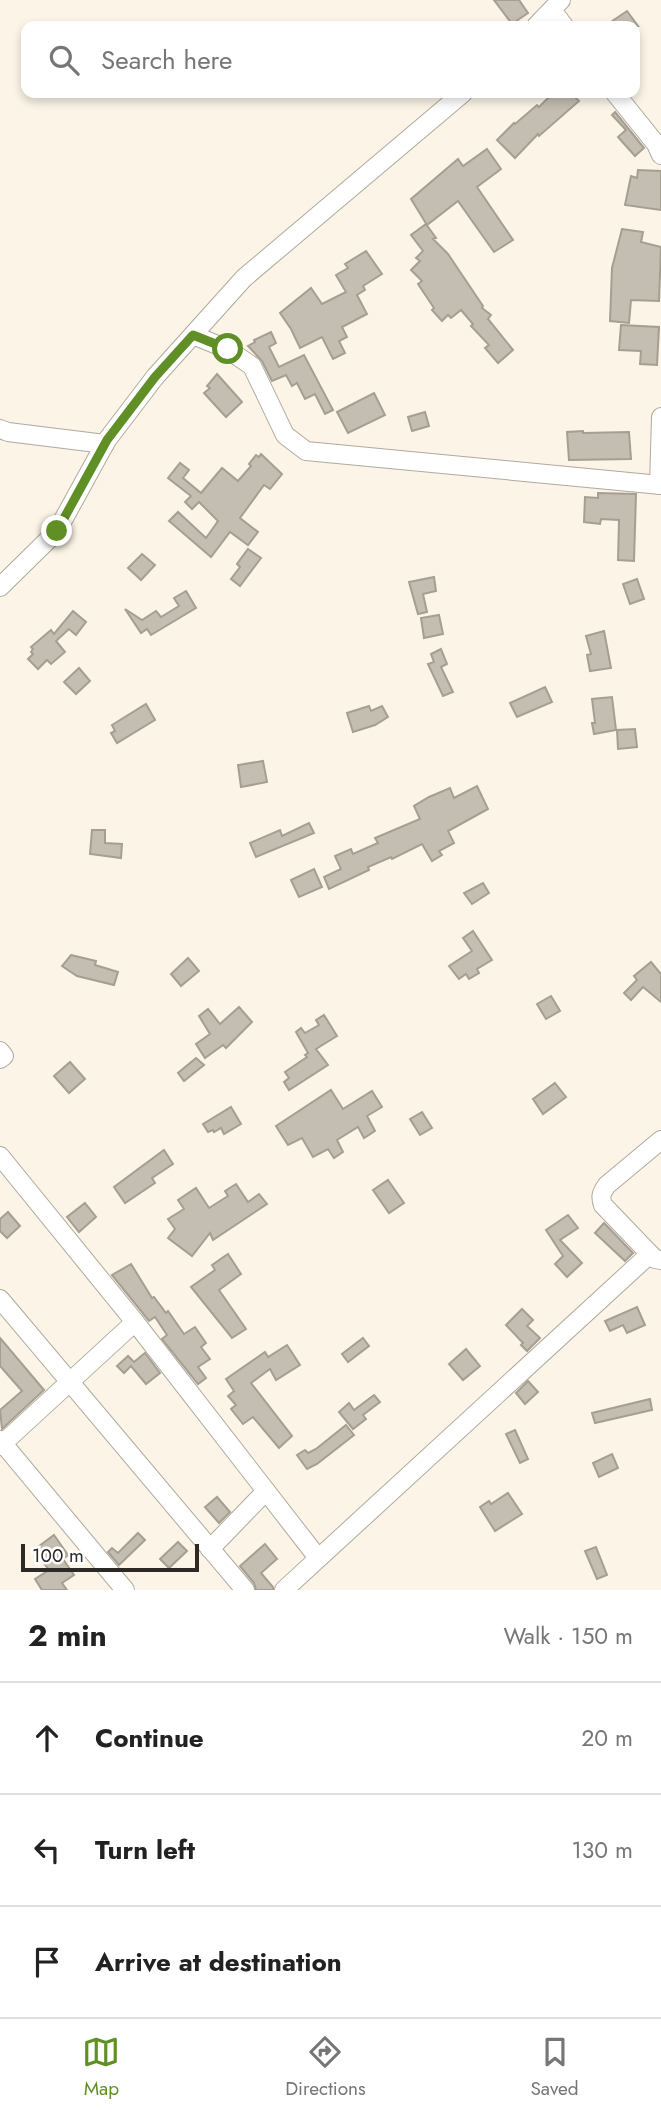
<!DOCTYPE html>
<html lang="en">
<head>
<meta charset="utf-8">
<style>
  :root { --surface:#fff; --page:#f6f6f6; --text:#222; --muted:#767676; --line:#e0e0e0; --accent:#609025 }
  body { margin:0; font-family:Jost,sans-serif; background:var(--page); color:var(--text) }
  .scale { position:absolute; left:21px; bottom:18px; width:178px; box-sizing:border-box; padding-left:7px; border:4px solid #2d2a25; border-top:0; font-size:19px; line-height:24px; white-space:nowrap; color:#2d2a25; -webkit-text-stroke:5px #fff; paint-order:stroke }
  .stop { position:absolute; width:21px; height:21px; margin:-16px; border:5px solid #609025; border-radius:50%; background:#fff }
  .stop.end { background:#609025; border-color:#fff; box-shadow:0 2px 7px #0008 }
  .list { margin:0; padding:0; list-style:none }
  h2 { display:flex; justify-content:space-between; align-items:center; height:91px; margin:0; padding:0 28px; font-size:30px }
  h2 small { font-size:23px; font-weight:400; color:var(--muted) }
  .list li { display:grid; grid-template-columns:46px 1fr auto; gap:21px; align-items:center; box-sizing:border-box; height:112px; padding:0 28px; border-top:2px solid var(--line) }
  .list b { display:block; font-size:26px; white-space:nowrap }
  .list em { font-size:23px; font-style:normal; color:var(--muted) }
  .icon { flex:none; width:38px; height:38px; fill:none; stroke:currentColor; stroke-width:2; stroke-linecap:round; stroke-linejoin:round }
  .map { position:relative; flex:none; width:661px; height:1590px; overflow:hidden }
  .search { position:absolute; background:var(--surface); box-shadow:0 4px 10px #0003; left:21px; right:21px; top:21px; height:77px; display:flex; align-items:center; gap:18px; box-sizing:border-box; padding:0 24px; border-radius:14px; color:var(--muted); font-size:26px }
  .sheet { height:427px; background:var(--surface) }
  nav { display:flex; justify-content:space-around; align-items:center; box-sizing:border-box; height:98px; border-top:2px solid var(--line); background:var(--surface); font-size:19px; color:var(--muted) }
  nav a { display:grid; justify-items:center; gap:4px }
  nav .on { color:var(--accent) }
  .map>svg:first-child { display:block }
</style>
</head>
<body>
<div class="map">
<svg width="661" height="1590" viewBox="0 0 661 1590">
  <rect width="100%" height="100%" fill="#fbf4e7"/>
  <g fill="#c4bdb1" stroke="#a59f92" stroke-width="2">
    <polygon points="494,0 519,0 528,13 512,24"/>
    <polygon points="627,11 638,26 605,26"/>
    <polygon points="553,93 571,93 579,101 539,136 538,134 515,158 497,140 514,123 515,124 537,105 539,107"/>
    <polygon points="615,112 644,148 635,156 618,137 626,130 612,115"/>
    <polygon points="487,149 501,169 477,187 513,240 494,252 458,201 427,225 411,199 458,159 463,166"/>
    <polygon points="638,170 661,171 661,210 625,205 631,176 637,178"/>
    <polygon points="426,224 436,238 433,239 448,254 483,306 482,308 491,315 488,319 513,350 498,363 485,348 489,345 471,326 473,324 461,310 451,318 448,315 442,321 432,310 434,308 418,284 422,281 411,270 420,261 416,258 423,251 411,235"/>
    <polygon points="622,229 643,232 641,242 661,247 659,301 631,300 629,323 610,321 612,268"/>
    <polygon points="366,251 382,274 363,286 365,290 357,295 367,314 342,327 347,337 339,341 345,353 333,359 322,337 300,348 291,329 280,313 311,288 322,304 346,292 336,275 348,268 345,264"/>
    <polygon points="621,325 659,327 657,365 640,364 641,351 619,350"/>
    <polygon points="271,332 276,343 269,347 279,367 304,355 333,410 325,414 315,394 305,399 297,383 292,386 286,375 272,381 262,361 248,346 255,342 254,340"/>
    <polygon points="217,374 242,402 226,417 204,393 210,388 207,386"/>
    <polygon points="374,393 385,415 348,433 337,412"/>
    <polygon points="425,412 429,426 412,431 408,417"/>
    <polygon points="583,431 583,433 629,432 631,459 569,460 567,432"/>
    <polygon points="261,454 282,474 270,489 264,485 240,518 258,532 248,545 230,532 211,557 169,521 178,512 206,538 218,521 199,502 192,509 185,502 191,496 168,478 180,463 189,470 183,478 201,493 222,468 238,481 251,466 249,464 256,455 259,457"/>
    <polygon points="598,493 636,494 634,561 618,560 619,520 601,519 600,524 584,522 585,497 598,498"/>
    <polygon points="248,549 261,558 240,586 231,579 240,567 237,564"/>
    <polygon points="142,554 155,565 141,580 128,568"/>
    <polygon points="434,577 436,591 423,594 427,612 418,614 409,582"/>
    <polygon points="637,579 644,599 630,604 623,584"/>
    <polygon points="186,591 196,608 151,635 147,629 141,633 125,609 142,620 156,611 161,617 179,606 174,598"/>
    <polygon points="73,611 86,622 76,635 69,629 56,641 65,652 51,664 47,660 38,669 28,659 33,654 31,652 33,649 31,647 51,630 54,634"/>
    <polygon points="439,615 443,634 424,638 421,618"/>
    <polygon points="604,631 611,668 590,671 587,655 591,654 586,636"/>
    <polygon points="441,649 447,664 441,667 453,692 443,696 428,664 434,662 431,654"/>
    <polygon points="79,668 90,681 76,694 64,682"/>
    <polygon points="545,687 552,702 517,717 510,703"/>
    <polygon points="612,697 616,730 594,734 592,723 595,723 592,699"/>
    <polygon points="146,704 155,720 117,743 111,733 115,731 112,725"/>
    <polygon points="369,706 371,711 382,706 388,717 375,725 353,732 347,713"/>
    <polygon points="635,729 637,747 618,749 617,730"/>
    <polygon points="263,761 267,782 241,787 238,765"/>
    <polygon points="477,786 488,809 448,831 454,843 439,851 442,855 432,861 422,844 392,859 391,857 368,867 369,870 329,889 324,877 341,869 335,856 351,849 353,854 378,843 375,838 420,819 414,806 429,797 450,788 454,798"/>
    <polygon points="309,823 314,833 256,857 250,843 280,830 282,836"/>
    <polygon points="92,830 105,830 105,843 122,844 121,858 90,854"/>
    <polygon points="314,869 322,887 299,897 291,880"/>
    <polygon points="483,883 489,893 472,904 464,893"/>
    <polygon points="473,931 492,960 477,969 479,973 469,979 466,974 459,979 449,966 472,951 463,938"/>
    <polygon points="71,955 96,961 95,965 118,972 114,985 77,976 62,966"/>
    <polygon points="188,958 199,971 181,986 171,974"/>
    <polygon points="651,962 661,974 661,1002 643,987 631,1000 624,993 637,980 634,976"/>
    <polygon points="551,996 560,1011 546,1019 537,1004"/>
    <polygon points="239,1007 252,1022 226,1048 223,1045 205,1058 196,1044 210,1034 199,1016 208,1009 220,1024"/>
    <polygon points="324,1015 337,1036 316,1049 328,1065 289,1090 284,1082 289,1078 285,1072 307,1057 305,1055 308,1053 296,1032 301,1028 305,1033 319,1025 316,1020"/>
    <polygon points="196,1058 204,1065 184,1081 178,1073"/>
    <polygon points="70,1062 85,1079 69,1093 54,1076"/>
    <polygon points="555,1083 566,1097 543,1114 533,1099"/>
    <polygon points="331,1090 343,1109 372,1091 382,1107 367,1116 375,1131 364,1138 358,1127 337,1140 343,1152 334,1158 328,1149 313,1157 302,1138 288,1145 276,1126"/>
    <polygon points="231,1107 241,1124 224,1134 221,1128 214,1132 213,1130 208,1132 203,1124"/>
    <polygon points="422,1112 432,1128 420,1135 410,1119"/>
    <polygon points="164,1150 173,1164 152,1178 155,1183 125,1203 114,1187"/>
    <polygon points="388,1180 404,1203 389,1213 373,1190"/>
    <polygon points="236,1184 248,1202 259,1194 267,1204 213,1240 210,1233 192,1256 168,1238 175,1229 168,1219 184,1209 178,1200 196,1188 209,1208 228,1196 225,1191"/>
    <polygon points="85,1203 96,1217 79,1232 67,1217"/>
    <polygon points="8,1212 20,1226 7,1238 0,1231 0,1219"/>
    <polygon points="568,1215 578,1228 560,1240 582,1263 567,1277 555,1264 563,1256 546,1230"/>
    <polygon points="604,1223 633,1253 625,1261 595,1233"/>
    <polygon points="228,1254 241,1274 219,1290 246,1329 232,1338 191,1287 215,1270 212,1265"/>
    <polygon points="131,1264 152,1298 154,1297 166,1313 168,1311 184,1334 195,1327 206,1343 201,1347 210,1359 198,1367 206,1378 198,1384 162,1339 167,1335 155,1317 149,1321 112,1275"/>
    <polygon points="637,1307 645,1325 627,1333 623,1325 610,1331 605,1321"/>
    <polygon points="522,1309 533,1320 527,1326 540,1338 527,1351 521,1345 523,1343 506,1325"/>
    <polygon points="0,1338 44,1390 2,1429 0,1410 22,1391 0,1366"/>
    <polygon points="363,1338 369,1346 348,1362 342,1354"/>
    <polygon points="287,1345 300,1365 276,1380 270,1369 251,1383 292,1436 279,1448 253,1417 243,1424 231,1409 236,1405 228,1396 234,1391 226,1379 265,1352 268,1357"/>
    <polygon points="466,1349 480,1366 463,1380 449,1364"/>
    <polygon points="145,1353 160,1373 146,1384 131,1366 124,1373 117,1366 128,1356 134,1362"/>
    <polygon points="528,1381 538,1392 525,1404 516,1393"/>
    <polygon points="374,1395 380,1402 363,1415 366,1419 353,1429 339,1412 349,1403 354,1410"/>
    <polygon points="650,1399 652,1410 595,1423 592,1413"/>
    <polygon points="346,1425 354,1435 317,1464 307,1469 297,1455 305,1450 308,1453 316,1449"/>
    <polygon points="515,1430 528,1459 520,1463 506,1434"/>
    <polygon points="612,1454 618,1468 599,1477 593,1463"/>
    <polygon points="508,1493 522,1514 495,1531 480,1507 489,1501 491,1504"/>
    <polygon points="217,1497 230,1512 219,1523 205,1507"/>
    <polygon points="138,1533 145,1540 119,1565 108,1552 112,1548 118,1553"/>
    <polygon points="54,1535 68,1555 63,1559 74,1575 62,1583 67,1590 42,1590 35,1579 49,1570 34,1550"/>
    <polygon points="178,1542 187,1551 169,1568 160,1559"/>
    <polygon points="265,1544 277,1559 261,1573 273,1587 273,1590 256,1590 254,1583 240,1566"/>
    <polygon points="596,1547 607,1575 597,1579 585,1551"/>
  </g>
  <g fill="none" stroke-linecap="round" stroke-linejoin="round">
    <g stroke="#b0a99d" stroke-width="20">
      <g id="minor">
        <polyline points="552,10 564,26"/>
        <polyline points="536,26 561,0"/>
        <polyline points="615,93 656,144 661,155"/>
        <polyline points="193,335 227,349 252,366 285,435 306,451 661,485"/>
        <polyline points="0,429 8,432 105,444"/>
        <polyline points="659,485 661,417"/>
        <polyline points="0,587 57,531 107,440 155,377 244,278 463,93"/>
        <polyline points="0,1051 4,1056 0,1059"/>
        <path d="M 661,1140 L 607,1185 C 601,1193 600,1197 603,1205 L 650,1254 L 655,1259 L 661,1260"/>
        <polyline points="0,1156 135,1322 318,1558"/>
        <polyline points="0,1299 245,1590"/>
        <polyline points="0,1440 125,1590"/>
        <polyline points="0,1446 135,1322"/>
        <polyline points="210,1549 266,1491"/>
        <polyline points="284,1590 650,1254"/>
      </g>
    </g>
    <use href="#minor" stroke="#fff" stroke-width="18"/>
  </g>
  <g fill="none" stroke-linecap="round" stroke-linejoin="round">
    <polyline stroke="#609025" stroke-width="9" points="57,531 107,440 155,377 193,335 228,349"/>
  </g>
</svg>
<div class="scale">100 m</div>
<div class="stop" style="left:228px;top:349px"></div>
<div class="stop end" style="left:57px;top:531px"></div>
<div class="search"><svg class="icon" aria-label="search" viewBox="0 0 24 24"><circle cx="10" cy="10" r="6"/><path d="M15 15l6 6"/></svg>Search here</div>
</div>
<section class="sheet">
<h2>2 min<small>Walk · 150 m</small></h2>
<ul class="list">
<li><svg class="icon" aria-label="ahead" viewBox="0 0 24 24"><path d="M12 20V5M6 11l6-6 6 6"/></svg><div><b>Continue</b></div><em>20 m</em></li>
<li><svg class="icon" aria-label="left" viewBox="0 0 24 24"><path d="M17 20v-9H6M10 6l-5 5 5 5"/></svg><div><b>Turn left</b></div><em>130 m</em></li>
<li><svg class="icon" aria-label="arrive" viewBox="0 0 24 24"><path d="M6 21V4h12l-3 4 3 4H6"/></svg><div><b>Arrive at destination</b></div></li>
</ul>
</section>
<nav>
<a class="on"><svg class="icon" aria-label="map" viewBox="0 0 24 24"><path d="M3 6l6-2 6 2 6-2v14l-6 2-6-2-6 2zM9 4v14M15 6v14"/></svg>Map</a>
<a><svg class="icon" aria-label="directions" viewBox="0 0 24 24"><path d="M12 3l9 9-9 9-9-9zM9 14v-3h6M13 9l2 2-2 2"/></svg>Directions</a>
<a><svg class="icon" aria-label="saved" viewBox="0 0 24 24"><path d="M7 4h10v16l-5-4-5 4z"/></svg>Saved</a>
</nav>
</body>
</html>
